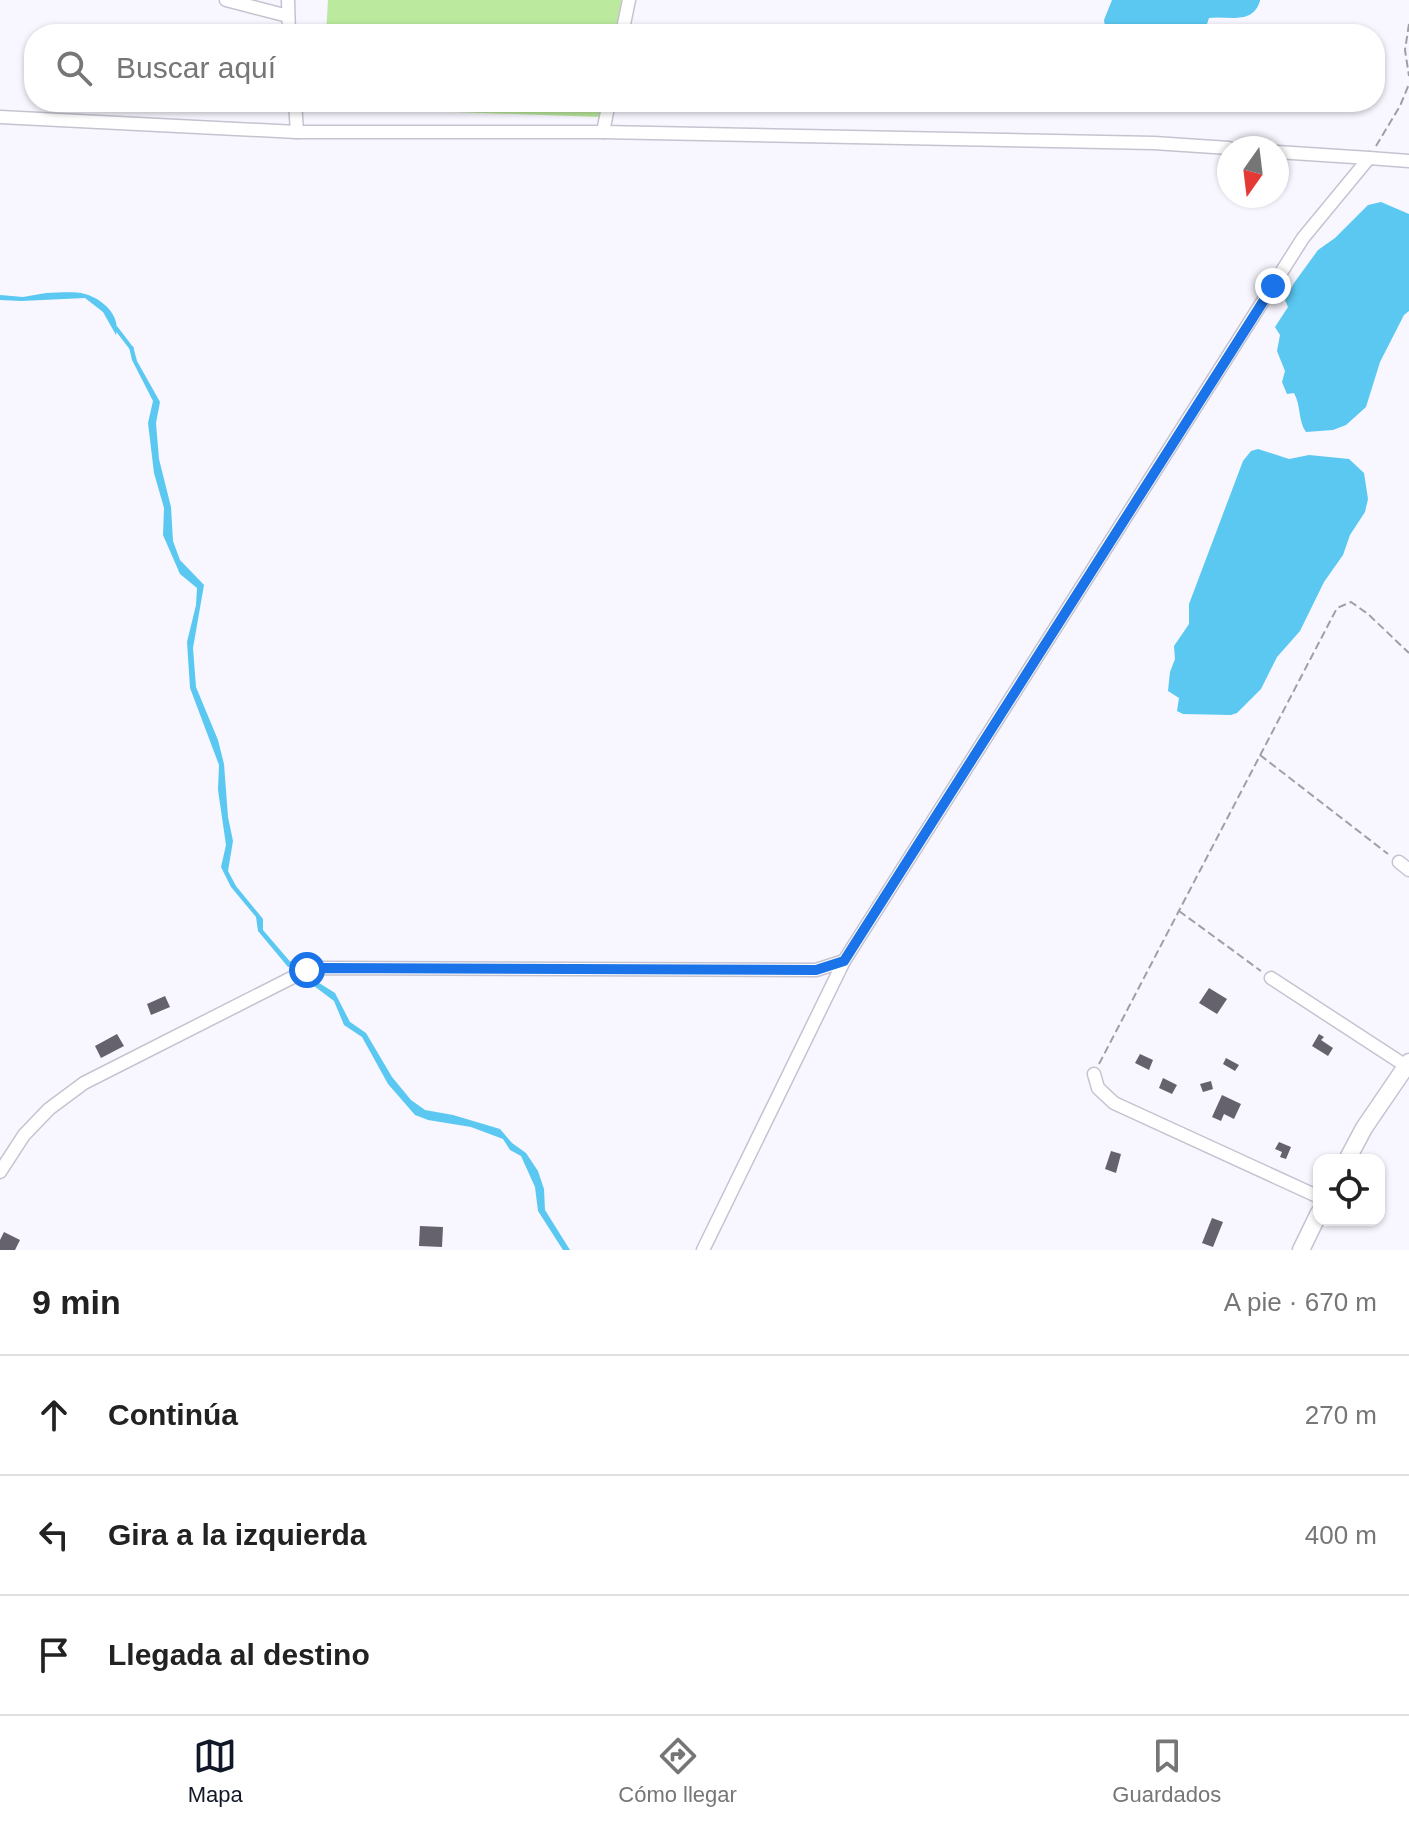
<!DOCTYPE html>
<html lang="es">
<head>
<meta charset="utf-8">
<style>
  :root { --surface:#fff; --page:#f6f6f6; --text:#222; --muted:#767676; --line:#e0e0e0; --accent:#111827 }
  body { margin:0; font-family:Arial,sans-serif; background:var(--page); color:var(--text) }
  .controls { position:absolute; right:24px; bottom:24px; display:grid; overflow:hidden; border-radius:16px; box-shadow:0 2px 6px #0004 }
  .controls button { width:72px; height:72px; display:grid; place-items:center; padding:0; border:0; border-bottom:2px solid var(--line); background:var(--surface); color:var(--text); font:40px sans-serif }
  .compass { position:absolute; left:1217px; top:136px; width:72px; height:72px; border-radius:50%; background:var(--surface); box-shadow:0 2px 6px #0004; rotate:194deg }
  .stop { position:absolute; width:24px; height:24px; margin:-18px; border:6px solid #1a73e8; border-radius:50%; background:#fff }
  .stop.end { background:#1a73e8; border-color:#fff; box-shadow:0 2px 8px #0008 }
  .list { margin:0; padding:0; list-style:none }
  h2 { display:flex; justify-content:space-between; align-items:center; height:104px; margin:0; padding:0 32px; font-size:34px }
  h2 small { font-size:26px; font-weight:400; color:var(--muted) }
  .list li { display:grid; grid-template-columns:52px 1fr auto; gap:24px; align-items:center; box-sizing:border-box; height:120px; padding:0 32px; border-top:2px solid var(--line) }
  .list b { display:block; font-size:30px; white-space:nowrap }
  .list em { font-size:26px; font-style:normal; color:var(--muted) }
  .icon { flex:none; width:44px; height:44px; fill:none; stroke:currentColor; stroke-width:2; stroke-linecap:round; stroke-linejoin:round }
  .map { position:relative; flex:none; width:1409px; height:1250px; overflow:hidden }
  .search { position:absolute; background:var(--surface); box-shadow:0 2px 6px #0004; left:24px; right:24px; top:24px; height:88px; display:flex; align-items:center; gap:20px; box-sizing:border-box; padding:0 28px; border-radius:32px; color:var(--muted); font-size:30px }
  .sheet { height:464px; background:var(--surface) }
  nav { display:flex; justify-content:space-around; align-items:center; box-sizing:border-box; height:112px; border-top:2px solid var(--line); background:var(--surface); font-size:22px; color:var(--muted) }
  nav a { display:grid; justify-items:center; gap:4px }
  nav .on { color:var(--accent) }
  .map>svg:first-child { display:block }
</style>
</head>
<body>
<div class="map">
<svg width="1409" height="1250" viewBox="0 0 1409 1250">
  <rect width="100%" height="100%" fill="#f8f6fe"/>
  <g fill="#bbe99e">
    <polygon points="328,0 623,0 617,34 326,34"/>
    <polygon points="317,102 603,102 600,117 338,108 316,105"/>
  </g>
  <g fill="#5bc8f2">
    <path d="M 1112,0 L 1260,0 L 1260,1 C 1252,26 1227,15 1209,18 L 1207,24 L 1214,31 L 1214,34 L 1106,34 L 1104,20 Z"/>
    <path d="M 1381,202 L 1409,214 L 1409,311 L 1404,315 L 1380,362 L 1366,407 L 1346,425 L 1333,430 L 1306,432 C 1298,421 1301,405 1294,393 L 1287,394 L 1282,382 L 1285,371 L 1277,351 L 1280,335 L 1275,327 L 1288,307 L 1285,300 L 1294,283 L 1318,250 L 1335,238 L 1368,205 Z"/>
    <path d="M 46,293 C 59,293 73,291 85,294 C 103,299 121,316 116,335 L 103,312 L 85,298 L 21,301 L 0,300 L 0,295 L 23,297 Z"/>
    <polygon points="133,346 137,361 160,402 156,423 159,459 171,507 173,541 180,560 204,585 193,648 196,687 218,740 224,764 228,817 233,841 228,871 236,886 263,919 263,930 293,965 288,967 258,931 256,917 231,887 221,867 226,845 218,790 219,765 190,688 187,642 196,605 197,588 180,574 163,535 164,508 154,473 148,423 153,401 132,360 129,347"/>
    <polygon points="1258,449 1289,459 1309,455 1349,459 1364,473 1368,499 1365,512 1350,535 1343,555 1324,582 1300,631 1277,657 1261,689 1237,713 1231,715 1183,714 1177,711 1179,698 1168,691 1170,672 1175,659 1174,646 1189,624 1189,604 1243,461 1251,451"/>
    <polygon points="316,981 335,993 350,1022 366,1033 392,1077 411,1100 425,1110 453,1115 500,1129 512,1143 526,1153 538,1171 544,1189 545,1210 570,1250 563,1250 538,1211 535,1187 521,1156 510,1150 503,1139 471,1127 428,1120 415,1115 388,1084 362,1037 344,1025 334,1001 310,983"/>
  </g>
  <g fill="none" stroke-linecap="round" stroke-linejoin="round">
    <g stroke="#5bc8f2" stroke-width="4">
      <polyline points="116,328 132,349"/>
      <polyline points="290,963 314,983"/>
    </g>
  </g>
  <g fill="#65626e">
    <polygon points="1209,988 1227,999 1217,1014 1199,1003"/>
    <polygon points="165,996 170,1007 151,1015 147,1004"/>
    <polygon points="117,1034 124,1046 101,1058 95,1046"/>
    <polygon points="1319,1034 1324,1037 1321,1040 1333,1048 1328,1056 1312,1046"/>
    <polygon points="1140,1054 1153,1060 1149,1070 1135,1063"/>
    <polygon points="1226,1058 1239,1065 1235,1071 1223,1064"/>
    <polygon points="1163,1078 1177,1085 1172,1094 1159,1088"/>
    <polygon points="1211,1081 1213,1089 1203,1092 1200,1084"/>
    <polygon points="1222,1095 1241,1104 1234,1119 1224,1114 1221,1121 1212,1117"/>
    <polygon points="1279,1142 1291,1147 1286,1159 1280,1157 1282,1152 1275,1149"/>
    <polygon points="1111,1151 1121,1154 1116,1173 1105,1169"/>
    <polygon points="1212,1218 1223,1222 1213,1247 1202,1243"/>
    <polygon points="420,1226 443,1227 442,1247 419,1246"/>
    <polygon points="4,1232 20,1240 15,1250 0,1250 0,1240"/>
  </g>
  <g fill="none" stroke-linecap="round" stroke-linejoin="round">
    <g stroke="#c6c3d1" stroke-width="15">
      <g id="minor">
        <polyline points="226,0 288,16"/>
        <polyline points="288,0 289,34"/>
        <polyline points="622,34 629,0"/>
        <polyline points="295,102 297,132"/>
        <polyline points="0,117 297,132 603,132 1154,143 1229,148"/>
        <polyline points="603,132 609,102"/>
        <polyline points="1277,152 1369,158"/>
        <polyline points="1399,862 1409,870"/>
        <polyline points="1271,978 1406,1066"/>
        <polyline points="1094,1074 1098,1088 1114,1103 1319,1197"/>
        <polyline points="0,1172 24,1135 49,1109 84,1083 307,970 320,968 816,970 844,961"/>
        <polyline points="703,1250 844,961 1303,238 1369,158 1409,161"/>
      </g>
    </g>
    <g stroke="#c6c3d1" stroke-width="19">
      <g id="secondary">
        <polyline points="1347,1160 1364,1128 1409,1062"/>
        <polyline points="1301,1250 1319,1213"/>
      </g>
    </g>
    <g stroke="#a19fa6" stroke-width="2" stroke-dasharray="8 4" stroke-linecap="butt">
      <polyline points="1409,24 1405,50 1409,76"/>
      <polyline points="1376,146 1400,106 1409,84"/>
      <polyline points="1260,755 1388,854"/>
      <polyline points="1179,911 1261,971"/>
      <polyline points="1099,1064 1337,608 1351,602 1368,614 1409,653"/>
    </g>
    <use href="#minor" stroke="#fff" stroke-width="12"/>
    <use href="#secondary" stroke="#fff" stroke-width="16"/>
  </g>
  <g fill="none" stroke-linecap="round" stroke-linejoin="round">
    <polyline stroke="#1a73e8" stroke-width="10" points="307,970 320,968 816,970 844,961 1273,286"/>
  </g>
</svg>
<div class="controls">
<button><svg class="icon" aria-label="locate" viewBox="0 0 24 24"><circle cx="12" cy="12" r="6"/><path d="M12 2v4M12 18v4M2 12h4M18 12h4"/></svg></button>
</div>
<svg class="compass" viewBox="-18 -18 36 36"><path d="M0-13l5 13h-10z" fill="#e53935"/><path d="M0 13l5-13h-10z" fill="#767676"/></svg>
<div class="stop" style="left:307px;top:970px"></div>
<div class="stop end" style="left:1273px;top:286px"></div>
<div class="search"><svg class="icon" aria-label="search" viewBox="0 0 24 24"><circle cx="10" cy="10" r="6"/><path d="M15 15l6 6"/></svg>Buscar aquí</div>
</div>
<section class="sheet">
<h2>9 min<small>A pie · 670 m</small></h2>
<ul class="list">
<li><svg class="icon" aria-label="ahead" viewBox="0 0 24 24"><path d="M12 20V5M6 11l6-6 6 6"/></svg><div><b>Continúa</b></div><em>270 m</em></li>
<li><svg class="icon" aria-label="left" viewBox="0 0 24 24"><path d="M17 20v-9H6M10 6l-5 5 5 5"/></svg><div><b>Gira a la izquierda</b></div><em>400 m</em></li>
<li><svg class="icon" aria-label="arrive" viewBox="0 0 24 24"><path d="M6 21V4h12l-3 4 3 4H6"/></svg><div><b>Llegada al destino</b></div></li>
</ul>
</section>
<nav>
<a class="on"><svg class="icon" aria-label="map" viewBox="0 0 24 24"><path d="M3 6l6-2 6 2 6-2v14l-6 2-6-2-6 2zM9 4v14M15 6v14"/></svg>Mapa</a>
<a><svg class="icon" aria-label="directions" viewBox="0 0 24 24"><path d="M12 3l9 9-9 9-9-9zM9 14v-3h6M13 9l2 2-2 2"/></svg>Cómo llegar</a>
<a><svg class="icon" aria-label="saved" viewBox="0 0 24 24"><path d="M7 4h10v16l-5-4-5 4z"/></svg>Guardados</a>
</nav>
</body>
</html>
